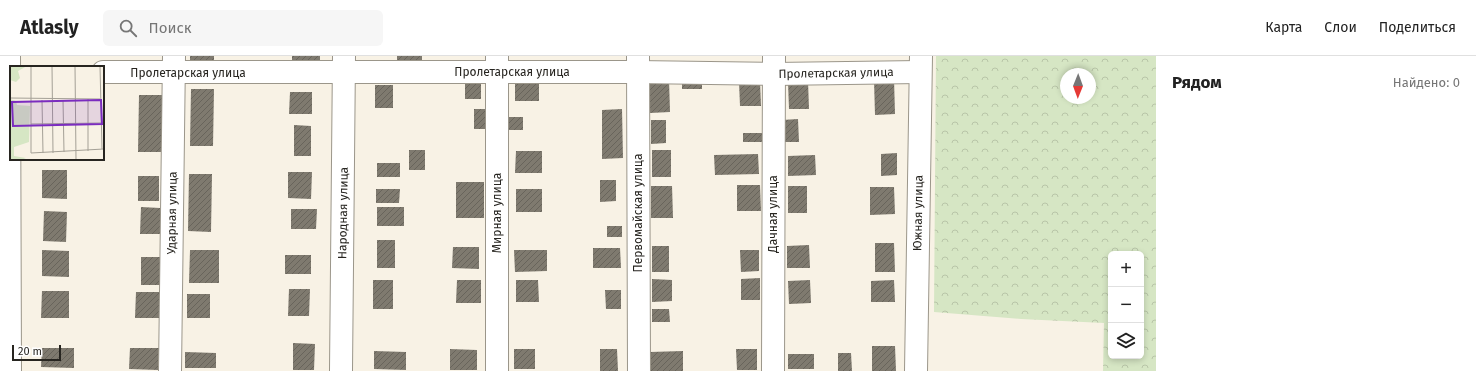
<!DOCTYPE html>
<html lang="ru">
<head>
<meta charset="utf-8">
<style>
  :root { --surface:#fff; --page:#f6f6f6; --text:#222; --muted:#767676; --line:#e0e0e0 }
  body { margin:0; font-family:"Fira Sans",sans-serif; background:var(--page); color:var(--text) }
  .controls { position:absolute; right:12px; bottom:12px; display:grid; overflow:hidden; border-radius:6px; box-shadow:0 2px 6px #0003 }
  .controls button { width:36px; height:36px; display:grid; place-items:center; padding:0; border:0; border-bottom:1px solid var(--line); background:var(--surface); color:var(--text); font:20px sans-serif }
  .compass { position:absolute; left:1060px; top:12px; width:36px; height:36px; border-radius:50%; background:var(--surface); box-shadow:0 2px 6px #0003; rotate:181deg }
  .scale { position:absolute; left:12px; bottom:10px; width:49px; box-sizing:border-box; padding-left:4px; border:2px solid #272520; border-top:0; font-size:11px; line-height:14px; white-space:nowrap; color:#272520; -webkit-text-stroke:3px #fff; paint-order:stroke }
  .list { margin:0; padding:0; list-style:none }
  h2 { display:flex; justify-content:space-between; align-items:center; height:52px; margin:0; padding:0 16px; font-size:17px }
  h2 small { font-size:13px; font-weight:400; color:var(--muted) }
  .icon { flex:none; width:22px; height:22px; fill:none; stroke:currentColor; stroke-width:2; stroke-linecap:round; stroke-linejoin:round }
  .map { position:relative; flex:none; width:1156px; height:315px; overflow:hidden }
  header { display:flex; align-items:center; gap:24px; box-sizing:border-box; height:56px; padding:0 20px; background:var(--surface); border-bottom:1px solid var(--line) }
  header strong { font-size:19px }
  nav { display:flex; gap:22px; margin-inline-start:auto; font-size:14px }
  .search { width:280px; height:36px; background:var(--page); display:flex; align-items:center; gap:10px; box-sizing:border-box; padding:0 14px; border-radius:6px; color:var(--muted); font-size:15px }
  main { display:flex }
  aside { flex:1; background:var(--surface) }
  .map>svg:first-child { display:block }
</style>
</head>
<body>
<header>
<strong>Atlasly</strong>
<div class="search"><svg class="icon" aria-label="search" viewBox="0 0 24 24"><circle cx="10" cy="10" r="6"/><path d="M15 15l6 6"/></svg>Поиск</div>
<nav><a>Карта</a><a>Слои</a><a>Поделиться</a></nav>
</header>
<main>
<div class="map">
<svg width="1156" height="315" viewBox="0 0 1156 315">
  <defs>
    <pattern id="forest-crowns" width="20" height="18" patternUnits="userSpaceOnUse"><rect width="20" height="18" fill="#d6e6c4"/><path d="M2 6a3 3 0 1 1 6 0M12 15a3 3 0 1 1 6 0" fill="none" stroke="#b8c5a8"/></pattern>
    <pattern id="building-hatch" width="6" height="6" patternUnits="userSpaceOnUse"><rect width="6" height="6" fill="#7f7a6f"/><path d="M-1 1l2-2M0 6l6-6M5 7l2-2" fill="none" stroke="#68645b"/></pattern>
  </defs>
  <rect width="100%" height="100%" fill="#f8f2e5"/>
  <path fill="url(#forest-crowns)" fill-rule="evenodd" d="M 936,0 L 1156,0 L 1156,315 L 1103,315 L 1104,267 L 1021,263 L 934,256 ZM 1066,18 L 1090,18 L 1090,42 L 1066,42 ZM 1111,198 L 1141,198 L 1141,300 L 1111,300 Z"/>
  <g fill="url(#building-hatch)">
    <rect x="190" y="0" width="24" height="4"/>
    <rect x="292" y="0" width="28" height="9"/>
    <rect x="397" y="0" width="25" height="7"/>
    <polygon points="650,23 669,23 670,56 650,57"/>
    <rect x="682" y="23" width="20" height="10"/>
    <polygon points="894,23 895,58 875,59 874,24"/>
    <rect x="515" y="25" width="24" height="20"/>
    <polygon points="760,25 761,50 740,50 739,26"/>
    <polygon points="808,25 809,53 789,53 788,26"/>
    <rect x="465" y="26" width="16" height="17"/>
    <rect x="375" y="29" width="18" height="23"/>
    <polygon points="191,33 214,33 213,90 190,90"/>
    <polygon points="290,36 312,36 312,58 289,58"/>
    <polygon points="139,39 162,39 162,96 138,96"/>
    <rect x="474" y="53" width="17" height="20"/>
    <polygon points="622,53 623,102 602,103 602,54"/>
    <polygon points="508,61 523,61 523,74 507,74"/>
    <polygon points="798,63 799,86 782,86 782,64"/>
    <polygon points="651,64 666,64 666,87 651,88"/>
    <polygon points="294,69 311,70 311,100 294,100"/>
    <rect x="743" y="77" width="22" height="9"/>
    <rect x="409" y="94" width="16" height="20"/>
    <rect x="652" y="94" width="19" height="27"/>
    <polygon points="516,95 542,95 542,117 515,117"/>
    <polygon points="897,97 897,119 881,120 881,98"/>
    <polygon points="758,98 759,118 715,119 714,99"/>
    <polygon points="815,99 816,119 788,120 788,100"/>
    <rect x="377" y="107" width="23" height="14"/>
    <polygon points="42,114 67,114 67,143 42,142"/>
    <polygon points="288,116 312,116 311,143 288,142"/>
    <polygon points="189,118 212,118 211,176 188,175"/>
    <rect x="138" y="120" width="21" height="25"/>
    <polygon points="600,124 616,124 616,145 600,146"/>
    <rect x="456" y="126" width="28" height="36"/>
    <polygon points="737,129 760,129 761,155 737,155"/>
    <polygon points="651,130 672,130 673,162 651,162"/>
    <rect x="788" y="130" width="19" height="27"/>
    <polygon points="870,131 894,131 895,158 870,159"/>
    <polygon points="376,133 400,133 399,147 376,147"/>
    <rect x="516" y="133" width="26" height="23"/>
    <polygon points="141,151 160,152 160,178 140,178"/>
    <rect x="377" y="151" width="27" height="19"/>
    <polygon points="291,153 317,153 316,173 291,173"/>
    <polygon points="44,155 67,156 66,186 43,185"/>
    <rect x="607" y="170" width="15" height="11"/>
    <rect x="377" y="184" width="18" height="28"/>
    <polygon points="875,187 894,187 895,216 875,216"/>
    <polygon points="809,189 810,212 787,212 787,190"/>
    <rect x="652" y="190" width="17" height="26"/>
    <polygon points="453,191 479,191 479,213 452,212"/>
    <polygon points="593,192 620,192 621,212 593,212"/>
    <polygon points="42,194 69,195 69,221 42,220"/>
    <polygon points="190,194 219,194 219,227 189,227"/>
    <polygon points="514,194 547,194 547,215 515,216"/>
    <polygon points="740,194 759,194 759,215 741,216"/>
    <rect x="285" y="199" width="26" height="19"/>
    <polygon points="141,201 162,201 161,229 141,229"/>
    <polygon points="760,222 760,244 741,244 741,223"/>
    <polygon points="652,223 672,224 672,245 652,246"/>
    <rect x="373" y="224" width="20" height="29"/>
    <polygon points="457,224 481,224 481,247 456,247"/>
    <polygon points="516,224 538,224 539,246 516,246"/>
    <polygon points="810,224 811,247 789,248 788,225"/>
    <polygon points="894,224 895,246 871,246 871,225"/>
    <polygon points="289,233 310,233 309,260 288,260"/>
    <polygon points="605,234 621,234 621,253 606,253"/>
    <polygon points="42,235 69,235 69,262 41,262"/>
    <polygon points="136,236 160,236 159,262 135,262"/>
    <rect x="187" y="238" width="23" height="24"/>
    <polygon points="652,253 669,253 670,266 652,266"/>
    <polygon points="293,287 315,288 314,314 293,314"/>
    <polygon points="872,290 895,290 896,315 872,315"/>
    <polygon points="42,292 74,292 74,312 41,311"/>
    <polygon points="130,292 159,292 158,314 129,313"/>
    <polygon points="450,293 477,294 477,314 450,314"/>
    <rect x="514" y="293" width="21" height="20"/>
    <polygon points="600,293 617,293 618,315 600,315"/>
    <polygon points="736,293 757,293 757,314 737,314"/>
    <polygon points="374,295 406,296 406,314 374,313"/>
    <polygon points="683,295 683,315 651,315 650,296"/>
    <polygon points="185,296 216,297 216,312 185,312"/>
    <polygon points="838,297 851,297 852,315 838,315"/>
    <rect x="788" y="298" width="26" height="15"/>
  </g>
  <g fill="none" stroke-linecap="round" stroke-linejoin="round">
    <g stroke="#9b968a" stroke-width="24">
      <g id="minor">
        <polyline points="9,0 10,315"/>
        <polyline points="638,0 639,315"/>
        <polyline points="103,16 637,16 774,18 920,16"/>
        <polyline points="170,315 174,0"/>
        <polyline points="341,315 344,0"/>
        <polyline points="497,315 497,0"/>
        <polyline points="773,315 774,0"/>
        <polyline points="916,315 921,0"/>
      </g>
    </g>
    <use href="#minor" stroke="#fff" stroke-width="22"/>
  </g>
  <g text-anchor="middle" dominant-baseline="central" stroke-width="3" stroke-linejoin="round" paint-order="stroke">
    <g font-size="12" fill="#272520" stroke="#fff">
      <text x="512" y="16">Пролетарская улица</text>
      <text x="188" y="17">Пролетарская улица</text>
      <text transform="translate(836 17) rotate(-1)">Пролетарская улица</text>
      <text transform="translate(172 157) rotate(-89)">Ударная улица</text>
      <text transform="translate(343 157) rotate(-89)">Народная улица</text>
      <text transform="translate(497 157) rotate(-90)">Мирная улица</text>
      <text transform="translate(638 157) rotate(-90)">Первомайская улица</text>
      <text transform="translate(918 157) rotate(-89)">Южная улица</text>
      <text transform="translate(773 158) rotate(-90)">Дачная улица</text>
    </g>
  </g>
  <g transform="translate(10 10)">
    <rect width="94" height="94" fill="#f8f2e5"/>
    <path d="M 0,0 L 17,0 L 8,5 L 10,12 L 6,16 L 0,14 ZM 0,33 L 6,35 L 7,39 L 20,40 L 19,76 L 4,81 L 4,90 L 16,92 L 11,94 L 0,94 Z" fill="#d6e6c4"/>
    <path fill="none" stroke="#a4a096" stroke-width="1" d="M 21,0 L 21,87 L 94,83M 42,0 L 43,87M 65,0 L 66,94M 90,0 L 92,83M 0,32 L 90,33M 78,33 L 78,85M 32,34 L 33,87M 53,34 L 54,86M 21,58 L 91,57"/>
    <path fill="#7b2cbf" fill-opacity="0.15" stroke="#7b2cbf" stroke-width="2" d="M 91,34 L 92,58 L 3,60 L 2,36 Z"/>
    <rect width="94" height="94" fill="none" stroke="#272520" stroke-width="2"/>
  </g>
</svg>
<div class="controls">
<button>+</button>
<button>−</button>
<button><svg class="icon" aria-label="layers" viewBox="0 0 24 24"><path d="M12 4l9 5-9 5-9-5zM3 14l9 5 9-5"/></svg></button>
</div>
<svg class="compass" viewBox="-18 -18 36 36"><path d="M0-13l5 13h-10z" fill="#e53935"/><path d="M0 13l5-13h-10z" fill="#767676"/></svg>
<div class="scale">20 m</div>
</div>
<aside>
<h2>Рядом<small>Найдено: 0</small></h2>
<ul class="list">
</ul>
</aside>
</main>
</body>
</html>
